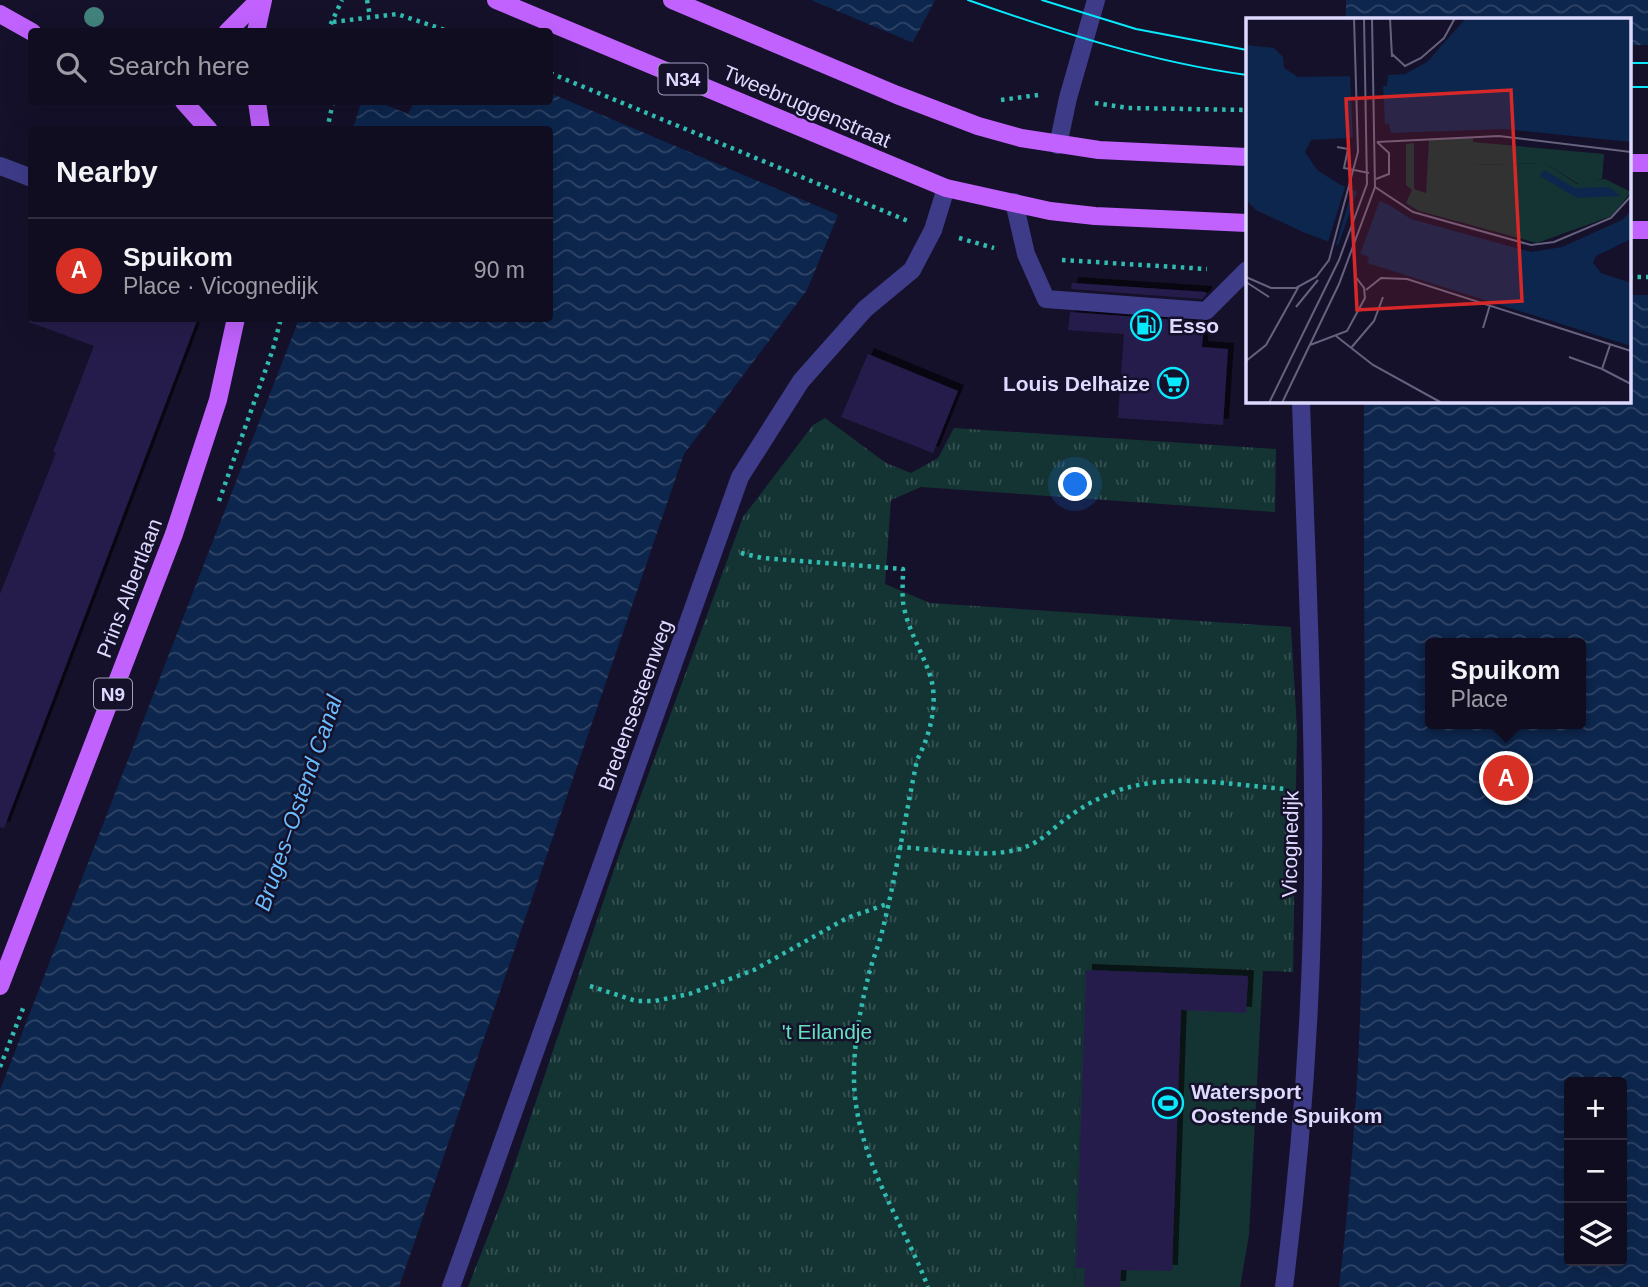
<!DOCTYPE html>
<html lang="en">
<head>
<meta charset="utf-8">
<style>
  :root { --surface:#100d20; --page:#1e1b2d; --text:#f1f3f6; --muted:#9c9ca5; --line:#302d3e; --accent:#d93025 }
  body { margin:0; font-family:Helvetica,sans-serif; background:var(--page); color:var(--text) }
  .controls { position:absolute; right:21px; bottom:21px; display:grid; overflow:hidden; border-radius:7px; box-shadow:0 7px 28px #0002 }
  .controls button { width:63px; height:63px; display:grid; place-items:center; padding:0; border:0; border-bottom:2px solid var(--line); background:var(--surface); color:var(--text); font:35px sans-serif }
  .you { position:absolute; left:1076px; top:485px; width:24px; height:24px; margin:-18px; border:5px solid #fff; border-radius:50%; background:#1a73e8; box-shadow:0 0 0 10px #1a73e833 }
  .badge { display:grid; place-items:center; width:46px; height:46px; border-radius:50%; background:var(--accent); color:#fff; font-size:23px; font-weight:700 }
  .pin { position:absolute; translate:-50% -50%; border:4px solid #fff; box-shadow:0 2px 7px #0006 }
  .popup { position:absolute; left:1425px; top:638px; width:161px; height:91px; box-sizing:border-box; display:grid; place-content:center; border-radius:7px; background:var(--surface); filter:drop-shadow(0 2px 5px #0005); font-size:23px; white-space:nowrap; color:var(--muted) }
  .popup b { font-size:26px; color:var(--text) }
  .popup::after { content:''; position:absolute; left:50%; top:100%; margin-left:-14px; border:14px solid transparent; border-top-color:var(--surface) }
  .list { margin:0; padding:0; list-style:none }
  h2 { display:flex; justify-content:space-between; align-items:center; height:91px; margin:0; padding:0 28px; font-size:30px }
  h2 small { font-size:23px; font-weight:400; color:var(--muted) }
  .list li { display:grid; grid-template-columns:46px 1fr auto; gap:21px; align-items:center; box-sizing:border-box; height:105px; padding:0 28px; border-top:2px solid var(--line) }
  .list b { display:block; font-size:26px; white-space:nowrap }
  .list p { margin:0; font-size:23px; white-space:nowrap; color:var(--muted) }
  .list em { font-size:23px; font-style:normal; color:var(--muted) }
  .icon { flex:none; width:38px; height:38px; fill:none; stroke:currentColor; stroke-width:2; stroke-linecap:round; stroke-linejoin:round }
  .map { position:relative; flex:none; width:1648px; height:1287px; overflow:hidden }
  .search { position:absolute; background:var(--surface); box-shadow:0 7px 28px #0002; left:28px; top:28px; width:525px; height:77px; display:flex; align-items:center; gap:18px; box-sizing:border-box; padding:0 24px; border-radius:7px; color:var(--muted); font-size:26px }
  .panel { position:absolute; background:var(--surface); box-shadow:0 7px 28px #0002; left:28px; top:126px; width:525px; height:196px; border-radius:7px }
  .map>svg:first-child { display:block }
</style>
</head>
<body>
<div class="map">
<svg width="1648" height="1287" viewBox="0 0 1648 1287">
  <defs>
    <pattern id="park-tufts" width="24" height="20" patternUnits="userSpaceOnUse" patternTransform="scale(1.75)"><rect width="24" height="20" fill="#143433"/><path d="M3 7l-1-3M5 7V3M7 7l1-3M15 17l-1-3M17 17v-4M19 17l1-3" fill="none" stroke="#365152"/></pattern>
    <pattern id="water-waves" width="16" height="10" patternUnits="userSpaceOnUse" patternTransform="scale(1.75)"><rect width="16" height="10" fill="#0d264d"/><path d="M0 5q4-4 8 0t8 0" fill="none" stroke="#304568"/></pattern>
    <filter id="shadow"><feDropShadow dx="6" dy="-6" stdDeviation="0" flood-color="#0009"/></filter>
  </defs>
  <rect width="100%" height="100%" fill="#15112a"/>
  <polygon fill="#143433" points="1084,964 1263,970 1249,1235 1240,1287 1074,1287"/>
  <polygon fill="url(#park-tufts)" points="825,418 886,463 911,473 938,458 954,428 1276,449 1275,512 921,487 891,500 885,584 930,603 1291,627 1297,729 1293,972 1084,964 1074,1287 468,1287 506,1190 621,849 743,517 813,425"/>
  <g fill="url(#water-waves)" fill-rule="evenodd">
    <polygon points="457,0 935,0 914,40 857,169 807,290 684,454 399,1287 0,1287 0,1090 299,319 550,318 550,130 353,129 361,102 378,102 408,114 414,102 550,102 550,32"/>
    <path d="M 1346,0 L 1648,0 L 1648,1287 L 1339,1287 C 1375,993 1362,696 1364,401 L 1629,401 L 1629,19 L 1346,19 ZM 1431,643 L 1581,643 L 1581,724 L 1431,724 ZM 1569,1082 L 1622,1082 L 1622,1261 L 1569,1261 Z"/>
  </g>
  <g fill="#15112a">
    <polygon points="454,0 811,0 916,44 841,216 550,93 550,32 441,31"/>
    <rect x="1629" y="45" width="19" height="250"/>
  </g>
  <g fill="#261d4b" filter="url(#shadow)">
    <polygon points="1072,283 1206,292 1206,295 1202,299 1071,289"/>
    <polygon points="1070,312 1204,322 1202,347 1228,349 1223,425 1118,418 1124,334 1068,330"/>
    <polygon points="30,318 198,318 4,828 0,827 0,594 56,453 53,452 94,346 29,322"/>
    <polygon points="868,354 958,391 933,453 841,417"/>
    <polygon points="1086,970 1248,976 1246,1013 1181,1010 1172,1271 1121,1270 1120,1287 1084,1287 1085,1268 1076,1268"/>
  </g>
  <g fill="none" stroke-linecap="round" stroke-linejoin="round">
    <g stroke="#31bcb1" stroke-width="4.5" stroke-dasharray="3.5 5" stroke-linecap="butt">
      <polyline points="367,0 370,16"/>
      <polyline points="333,22 397,14 451,32"/>
      <polyline points="327,32 342,0"/>
      <polyline points="550,73 908,221"/>
      <polyline points="1001,100 1038,95"/>
      <polyline points="1095,103 1128,108 1247,110"/>
      <polyline points="327,130 333,102"/>
      <polyline points="959,238 994,248"/>
      <polyline points="1062,260 1207,269"/>
      <polyline points="1629,277 1648,277"/>
      <polyline points="219,501 273,349 281,318"/>
      <path d="M 741,553 L 762,558 L 903,569 C 903,580 902,592 903,602 C 907,629 922,651 930,675 C 939,703 930,735 917,760 C 905,818 896,876 882,932 C 878,948 871,963 868,978 C 858,1017 850,1065 856,1105 C 866,1172 904,1225 928,1287"/>
      <path d="M 899,847 C 936,849 993,861 1028,846 C 1043,840 1054,827 1067,818 C 1084,805 1109,792 1130,787 C 1181,774 1233,785 1285,789"/>
      <polyline points="590,986 636,1001 655,1001 689,994 754,970 847,918 887,904"/>
      <polyline points="0,1067 24,1006"/>
    </g>
    <g stroke="#3e3c89" stroke-width="18">
      <polyline points="1058,145 1068,98 1096,0"/>
      <polyline points="0,166 32,178"/>
      <polyline points="1014,202 1026,254 1046,299 1206,311 1247,270"/>
      <polyline points="933,230 946,188"/>
    </g>
    <g stroke="#3e3c89" stroke-width="18">
      <polyline points="451,1287 740,477 801,381 865,309 912,270 933,230"/>
      <path d="M 1284,1287 C 1305,1123 1315,957 1313,792 C 1312,661 1305,531 1301,401"/>
    </g>
    <g stroke="#c162fe" stroke-width="18">
      <polyline points="496,0 946,188 1050,211 1095,216 1247,223"/>
      <polyline points="672,0 897,95 978,126 1021,138 1099,150 1247,157"/>
      <polyline points="0,14 32,32"/>
      <polyline points="227,32 259,0"/>
      <polyline points="256,32 263,0"/>
      <polyline points="184,102 209,130"/>
      <polyline points="257,102 261,130"/>
      <polyline points="1629,163 1648,163"/>
      <polyline points="1629,230 1648,230"/>
      <polyline points="0,986 174,534 218,400 236,318"/>
    </g>
    <g stroke="#08e9fd" stroke-width="2">
      <path d="M 968,0 C 1059,32 1151,62 1247,75"/>
      <polyline points="1042,0 1136,29 1247,50"/>
      <polyline points="1629,63 1648,63"/>
      <polyline points="1629,87 1648,87"/>
    </g>
  </g>
  <circle fill="#41837c" cx="94" cy="17" r="10"/>
  <defs>
    <g id="fuel-ring" transform="scale(1.575)"><circle r="9.5" fill="#15112a" stroke="#08e9fd" stroke-width="1.5"/><path d="M-5.5-6h7V0h2V4h1.3V-2.5L3-4.5l.8-.8L6-3V5H2.5V1h-1V6h-7ZM-4.2-4.7v3.2H.2V-4.7Z" fill="#08e9fd"/></g>
    <g id="supermarket-ring" transform="scale(1.575)"><circle r="9.5" fill="#15112a" stroke="#08e9fd" stroke-width="1.5"/><path d="M-6-5.5h2.5l.6 2H6L4.5 2H-2.5L-4.4-4H-6ZM-1.5 3.2a1.3 1.3 0 1 0 .1 0ZM3 3.2a1.3 1.3 0 1 0 .1 0Z" fill="#08e9fd"/></g>
    <g id="stadium-ring" transform="scale(1.575)"><circle r="9.5" fill="#15112a" stroke="#08e9fd" stroke-width="1.5"/><path d="M0-5a6.5 5 0 1 0 0 10a6.5 5 0 1 0 0-10ZM-3.5-1.8h7v3.6h-7Z" fill="#08e9fd"/></g>
  </defs>
  <g fill-rule="evenodd">
    <use href="#fuel-ring" x="1146" y="325"/>
    <use href="#supermarket-ring" x="1173" y="383"/>
    <use href="#stadium-ring" x="1168" y="1103"/>
  </g>
  <g text-anchor="middle" dominant-baseline="central" stroke-width="5" stroke-linejoin="round" paint-order="stroke">
    <g fill="#15112a" stroke="#a29ebf" stroke-width="2">
      <rect x="658.5" y="63.5" width="49" height="31" rx="5"/>
      <rect x="94" y="678.5" width="38" height="31" rx="5"/>
    </g>
    <g font-size="19" font-weight="bold" fill="#dedaff">
      <text x="683" y="79">N34</text>
      <text x="113" y="694">N9</text>
    </g>
    <g font-size="21" fill="#dedaff" stroke="#15112a">
      <text transform="translate(807 106) rotate(23)">Tweebruggenstraat</text>
      <text transform="translate(129 588) rotate(-69)">Prins Albertlaan</text>
      <text transform="translate(635 705) rotate(-70)">Bredensesteenweg</text>
      <text transform="translate(1290 844) rotate(-89)">Vicognedijk</text>
    </g>
    <g font-size="21" font-weight="bold" fill="#dedaff" stroke="#15112a" text-anchor="start">
      <text x="1169" y="325">Esso</text>
      <text x="1150" y="383" text-anchor="end">Louis Delhaize</text>
      <text x="1191" y="1091">Watersport<tspan x="1191" dy="24">Oostende Spuikom</tspan></text>
    </g>
    <g font-size="21" fill="#65e0bf" stroke="#15112a">
      <text x="827" y="1031">'t Eilandje</text>
    </g>
    <g font-size="23" font-style="italic" fill="#69bcfe" stroke="#15112a">
      <text transform="translate(298 803) rotate(-71)">Bruges–Ostend Canal</text>
    </g>
  </g>
  <g transform="translate(1246 18)">
    <rect width="385" height="385" fill="#15112a"/>
    <path d="M 227,124 L 358,136 L 356,161 L 334,167 L 299,145 L 227,147 Z" fill="#143433"/>
    <path d="M 227,120 L 228,147 L 299,145 L 331,166 L 359,161 L 385,174 L 366,198 L 291,225 L 173,193 L 160,185 L 166,172 L 160,167 L 160,126 L 168,125 L 168,171 L 180,175 L 183,122 Z" fill="#143433"/>
    <path d="M 220,0 L 385,0 L 385,124 L 258,111 L 145,115 L 143,106 L 117,109 L 116,119 L 65,122 L 59,134 L 71,152 L 93,166 L 143,187 L 165,201 L 285,234 L 316,229 L 376,202 L 385,193 L 385,221 L 350,238 L 347,245 L 355,255 L 385,265 L 385,328 L 121,245 L 123,239 L 57,214 L 10,192 L 0,182 L 0,27 L 28,30 L 37,39 L 38,50 L 52,59 L 115,58 L 116,68 L 141,68 L 142,57 L 159,56 L 181,44 ZM 298,152 L 329,170 L 363,169 L 375,178 L 331,180 L 294,158 Z" fill="#0d264d"/>
    <path d="M 114,54 L 116,68 L 137,67 L 139,108 L 117,109 L 116,122 L 107,123 L 104,55 ZM 100,166 L 107,169 L 90,227 L 82,224 ZM 112,171 L 134,182 L 114,236 L 92,228 Z" fill="#15112a"/>
    <path fill="none" stroke="#65617f" stroke-width="2" d="M 144,0 L 146,39M 146,36 L 159,48 L 175,40 L 198,20 L 209,0M 131,124 L 253,118 L 385,134M 91,129 L 102,131 L 98,150 L 123,155M 130,161 L 143,156 L 143,135 L 131,124M 129,169 L 167,194 L 285,227 L 308,224 L 365,200 L 385,178M 0,259 L 25,270 L 50,270 L 70,259 L 83,242 L 112,134 L 108,0M 0,264 L 23,279M 120,272 L 135,260 L 161,261 L 385,333M 50,289 L 72,262M 237,310 L 244,287M 90,318 L 127,347 L 196,385M 64,327 L 101,313 L 119,280 L 118,270 L 109,258M 105,330 L 128,303 L 137,279M 323,339 L 356,351 L 364,327M 0,343 L 20,327 L 53,268M 356,351 L 385,366M 23,385 L 93,242 L 121,166 L 118,0M 36,385 L 93,266 L 129,169 L 126,0"/>
    <path fill="#d62828" fill-opacity="0.15" stroke="#d62828" stroke-width="3.5" d="M 265,72 L 276,283 L 111,292 L 100,81 Z"/>
    <rect width="385" height="385" fill="none" stroke="#dedaff" stroke-width="3.5"/>
  </g>
</svg>
<div class="controls">
<button>+</button>
<button>−</button>
<button><svg class="icon" aria-label="layers" viewBox="0 0 24 24"><path d="M12 4l9 5-9 5-9-5zM3 14l9 5 9-5"/></svg></button>
</div>
<div class="you"></div>
<div class="pin badge" style="left:1506px;top:778px">A</div>
<div class="popup"><b>Spuikom</b>Place</div>
<div class="search"><svg class="icon" aria-label="search" viewBox="0 0 24 24"><circle cx="10" cy="10" r="6"/><path d="M15 15l6 6"/></svg>Search here</div>
<section class="panel">
<h2>Nearby<small></small></h2>
<ul class="list">
<li><span class="badge">A</span><div><b>Spuikom</b><p>Place · Vicognedijk</p></div><em>90 m</em></li>
</ul>
</section>
</div>
</body>
</html>
